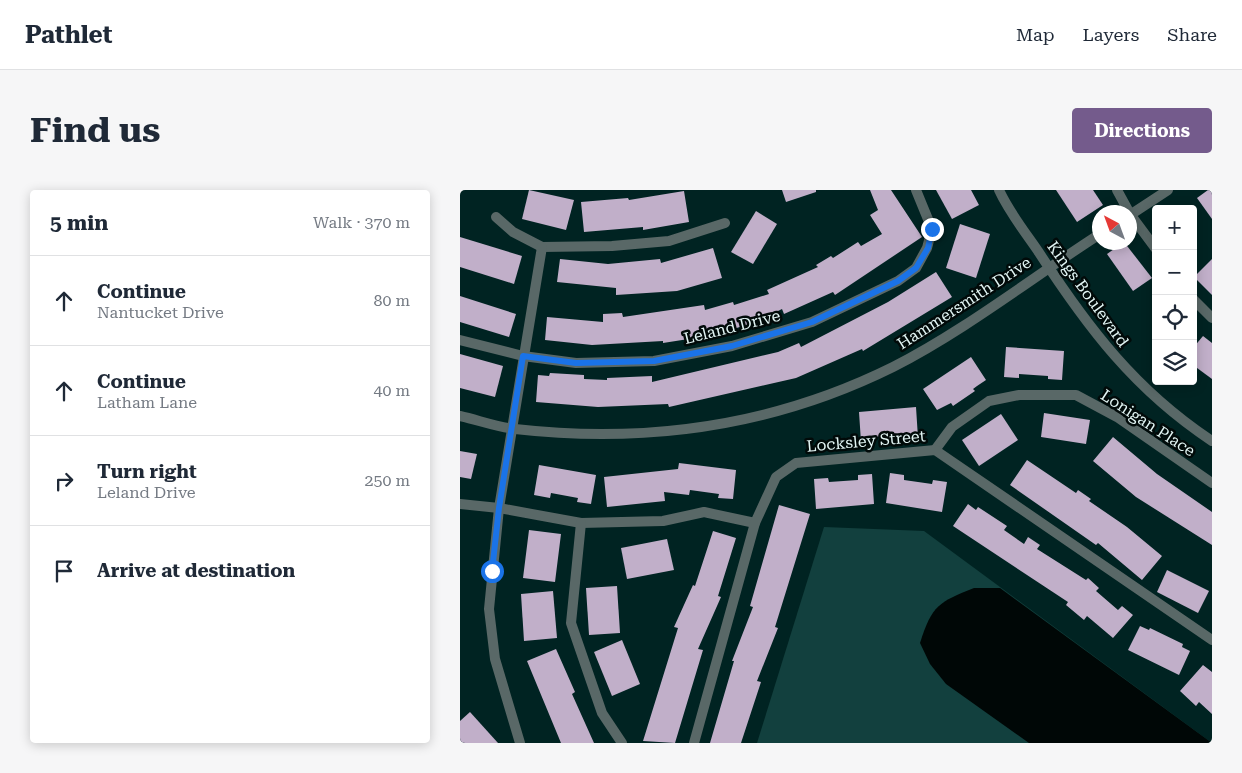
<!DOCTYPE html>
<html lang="en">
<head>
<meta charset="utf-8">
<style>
  :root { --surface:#fff; --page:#f6f6f7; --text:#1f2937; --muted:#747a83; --line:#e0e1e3; --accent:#745b8c }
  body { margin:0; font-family:"Roboto Serif",serif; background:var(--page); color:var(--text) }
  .controls { position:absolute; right:15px; top:15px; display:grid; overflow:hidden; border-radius:5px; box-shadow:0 2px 12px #0003 }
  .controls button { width:45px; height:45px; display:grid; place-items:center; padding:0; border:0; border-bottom:1px solid var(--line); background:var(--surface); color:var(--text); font:25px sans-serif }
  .compass { position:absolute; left:632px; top:15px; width:45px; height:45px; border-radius:50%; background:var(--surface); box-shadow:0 2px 12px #0003; rotate:319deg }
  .stop { position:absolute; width:15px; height:15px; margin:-11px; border:4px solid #1a73e8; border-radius:50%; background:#fff }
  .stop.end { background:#1a73e8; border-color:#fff; box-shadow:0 1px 5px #0008 }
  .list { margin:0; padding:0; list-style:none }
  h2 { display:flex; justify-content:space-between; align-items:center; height:65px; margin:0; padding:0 20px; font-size:21px }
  h2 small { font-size:16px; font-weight:400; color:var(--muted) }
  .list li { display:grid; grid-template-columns:32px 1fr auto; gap:15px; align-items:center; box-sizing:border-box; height:90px; padding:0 20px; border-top:1px solid var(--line) }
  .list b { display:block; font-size:19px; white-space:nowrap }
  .list p { margin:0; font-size:16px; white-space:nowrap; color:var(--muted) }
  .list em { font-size:16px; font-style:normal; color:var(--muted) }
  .icon { flex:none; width:28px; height:28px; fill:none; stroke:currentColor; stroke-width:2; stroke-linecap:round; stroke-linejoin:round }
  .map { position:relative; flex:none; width:752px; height:553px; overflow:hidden; border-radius:5px }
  header { display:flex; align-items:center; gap:30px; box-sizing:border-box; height:70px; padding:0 25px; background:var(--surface); border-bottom:1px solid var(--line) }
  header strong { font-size:24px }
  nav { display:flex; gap:28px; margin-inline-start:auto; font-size:18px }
  .intro { display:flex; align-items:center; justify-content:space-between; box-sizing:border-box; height:120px; padding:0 30px }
  h1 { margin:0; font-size:35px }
  .button { padding:12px 22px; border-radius:5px; background:var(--accent); color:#fff; font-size:18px; font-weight:700 }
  main { display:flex; gap:30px; padding:0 30px }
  aside { flex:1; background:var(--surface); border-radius:5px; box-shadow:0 2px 12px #0003 }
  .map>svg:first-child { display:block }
</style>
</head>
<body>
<header>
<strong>Pathlet</strong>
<nav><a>Map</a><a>Layers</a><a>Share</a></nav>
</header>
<div class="intro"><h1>Find us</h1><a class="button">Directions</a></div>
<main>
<aside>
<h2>5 min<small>Walk · 370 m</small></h2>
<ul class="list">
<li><svg class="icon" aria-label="ahead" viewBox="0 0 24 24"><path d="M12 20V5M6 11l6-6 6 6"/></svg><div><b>Continue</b><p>Nantucket Drive</p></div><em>80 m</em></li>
<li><svg class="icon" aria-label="ahead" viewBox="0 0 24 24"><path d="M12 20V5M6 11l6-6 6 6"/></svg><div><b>Continue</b><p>Latham Lane</p></div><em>40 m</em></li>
<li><svg class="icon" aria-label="right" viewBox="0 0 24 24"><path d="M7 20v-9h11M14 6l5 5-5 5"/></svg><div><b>Turn right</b><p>Leland Drive</p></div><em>250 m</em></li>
<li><svg class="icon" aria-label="arrive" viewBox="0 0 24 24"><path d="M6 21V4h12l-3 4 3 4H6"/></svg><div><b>Arrive at destination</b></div></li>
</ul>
</aside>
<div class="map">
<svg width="752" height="553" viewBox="0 0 752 553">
  <rect width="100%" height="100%" fill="#002322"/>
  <polygon fill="#12403e" points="364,337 464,341 752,553 297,553"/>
  <path fill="#000706" d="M 514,398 L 540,398 L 752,553 L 569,553 L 486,494 L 470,474 L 460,453 C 472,415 479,412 514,398 Z"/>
  <g fill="#c1afc9">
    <polygon points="69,0 114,10 106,40 62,29"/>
    <polygon points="322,0 356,0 356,2 326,12"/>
    <polygon points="410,0 431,0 462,47 375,105 373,102 324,124 322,119 306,127 306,129 254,145 203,153 203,151 132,155 85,150 87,127 143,132 143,124 162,123 163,127 244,115 245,120 273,112 274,115 309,104 307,100 358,77 356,75 371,66 373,68 398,52 401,56 422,44 410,25 418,20"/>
    <polygon points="476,0 511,0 519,15 492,29"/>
    <polygon points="596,0 633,0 643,15 617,32"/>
    <polygon points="748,0 752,0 752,29 737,8"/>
    <polygon points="224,1 229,32 183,40 183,37 124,42 121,12 168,8 169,10"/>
    <polygon points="296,21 317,34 293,74 271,62"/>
    <polygon points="500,34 530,44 516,88 486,78"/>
    <polygon points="0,47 62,66 54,94 0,77"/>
    <polygon points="664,52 692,88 673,101 647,64"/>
    <polygon points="253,58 262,88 217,101 156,105 156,98 97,92 100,69 148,74 200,69 201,73"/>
    <polygon points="752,69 752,105 734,87"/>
    <polygon points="476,82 492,107 403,161 402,159 336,188 209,217 208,214 138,217 76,212 78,185 89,186 90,183 124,185 124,189 147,190 147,188 192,186 192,192 318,162 339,153 341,157 428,112"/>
    <polygon points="0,106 56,124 49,147 0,132"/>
    <polygon points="743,146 752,153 752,189 733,175 733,158"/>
    <polygon points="546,157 604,161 602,190 588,189 588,186 559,184 559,188 544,187"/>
    <polygon points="0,164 43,176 35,207 0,198"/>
    <polygon points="511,167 526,190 517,196 513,199 515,201 493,216 491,213 477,220 463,199"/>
    <polygon points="456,217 458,248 444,249 443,244 415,247 415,251 401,252 399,222"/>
    <polygon points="584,223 630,230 626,254 581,247"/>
    <polygon points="541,224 558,250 519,276 502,250"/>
    <polygon points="653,247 697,284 752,322 752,355 676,307 633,271"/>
    <polygon points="0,261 17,264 11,289 0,287"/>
    <polygon points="567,270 616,303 618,300 631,309 629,311 667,337 702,366 682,390 638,353 636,355 550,295"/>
    <polygon points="219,273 276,280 273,309 258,308 259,304 230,300 229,305 204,302 205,311 147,317 144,287 218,279"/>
    <polygon points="79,275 136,285 131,314 117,312 118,308 91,303 90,308 74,305"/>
    <polygon points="430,283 444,285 444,290 472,294 473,290 487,292 482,322 426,313"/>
    <polygon points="412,284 414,314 356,319 354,289 368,288 369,292 398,290 398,285"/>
    <polygon points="508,314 516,320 518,317 547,336 544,340 564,354 568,347 580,355 577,359 626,390 628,388 639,398 636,401 658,420 662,416 673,425 653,448 627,426 624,430 606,415 608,412 493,336"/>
    <polygon points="319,315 350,324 315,437 318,438 297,491 301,492 281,553 250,553 274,471 272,471 293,417 290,416"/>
    <polygon points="69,340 101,344 95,392 63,388"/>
    <polygon points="253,341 276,348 258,406 261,407 238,459 243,460 215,553 183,551 218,438 214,437 233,395 235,396"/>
    <polygon points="207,349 214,380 167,389 161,358"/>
    <polygon points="707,380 749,401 738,423 697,402"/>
    <polygon points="157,396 160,443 129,445 126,398"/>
    <polygon points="93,401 97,448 64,451 61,404"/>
    <polygon points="680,436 689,440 690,438 723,454 722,457 730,461 719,485 668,460"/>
    <polygon points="162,450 180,494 152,506 134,462"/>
    <polygon points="96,459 115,502 112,504 134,553 101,553 67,471"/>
    <polygon points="743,475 752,482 752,524 739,512 736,516 720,501"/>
    <polygon points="10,522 38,553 0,553 0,531"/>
  </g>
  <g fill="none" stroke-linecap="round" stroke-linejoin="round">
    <g stroke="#596867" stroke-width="10">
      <path d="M 539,0 C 549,22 565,42 578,61 C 628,138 675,200 752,251"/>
      <polyline points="657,0 669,22"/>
      <polyline points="670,24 696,59"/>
      <polyline points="670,25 708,0"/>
      <polyline points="36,27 53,42 82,57 152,56 209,51 265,33"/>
      <polyline points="733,109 752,128"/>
      <polyline points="0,150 63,166 116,173 194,171 272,156 352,132 438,91 456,78 467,58 472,39 456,0"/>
      <path d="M 0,226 C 18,230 37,237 55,239 C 187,254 314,236 433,177 C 504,141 573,87 640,44"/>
      <polyline points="475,260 492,237 529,211 559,205 616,205 657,227 752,293"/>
      <polyline points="0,314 39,318 121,333 203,331 244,322 295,333"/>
      <polyline points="121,333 111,433 142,523 162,553"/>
      <polyline points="60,553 35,469 29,419 39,318 82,57"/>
      <polyline points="234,553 295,333 316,287 336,273 475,260 752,450"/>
    </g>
  </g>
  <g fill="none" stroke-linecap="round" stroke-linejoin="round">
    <polyline stroke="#1a73e8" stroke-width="6" points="32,381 39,318 63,166 116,173 194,171 272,156 352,132 438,91 456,78 468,58 472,39"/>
  </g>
  <g text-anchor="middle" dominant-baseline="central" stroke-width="5" stroke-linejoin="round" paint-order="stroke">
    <g font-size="16" fill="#e2f5f4" stroke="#010a09">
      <text transform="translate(628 104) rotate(54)">Kings Boulevard</text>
      <text transform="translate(504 113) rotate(-33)">Hammersmith Drive</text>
      <text transform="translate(272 137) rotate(-14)">Leland Drive</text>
      <text transform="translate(688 233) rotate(33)">Lonigan Place</text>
      <text transform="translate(406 251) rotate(-5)">Locksley Street</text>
    </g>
  </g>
</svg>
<div class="controls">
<button>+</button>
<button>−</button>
<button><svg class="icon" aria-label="locate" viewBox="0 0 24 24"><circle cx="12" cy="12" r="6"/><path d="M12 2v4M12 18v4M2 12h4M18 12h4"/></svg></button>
<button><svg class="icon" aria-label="layers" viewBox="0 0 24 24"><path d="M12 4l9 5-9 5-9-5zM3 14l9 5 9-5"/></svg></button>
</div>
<svg class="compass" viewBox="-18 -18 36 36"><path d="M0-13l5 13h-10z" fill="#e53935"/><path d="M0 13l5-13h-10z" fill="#747a83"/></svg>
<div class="stop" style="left:32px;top:381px"></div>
<div class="stop end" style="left:472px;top:39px"></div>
</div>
</main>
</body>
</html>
